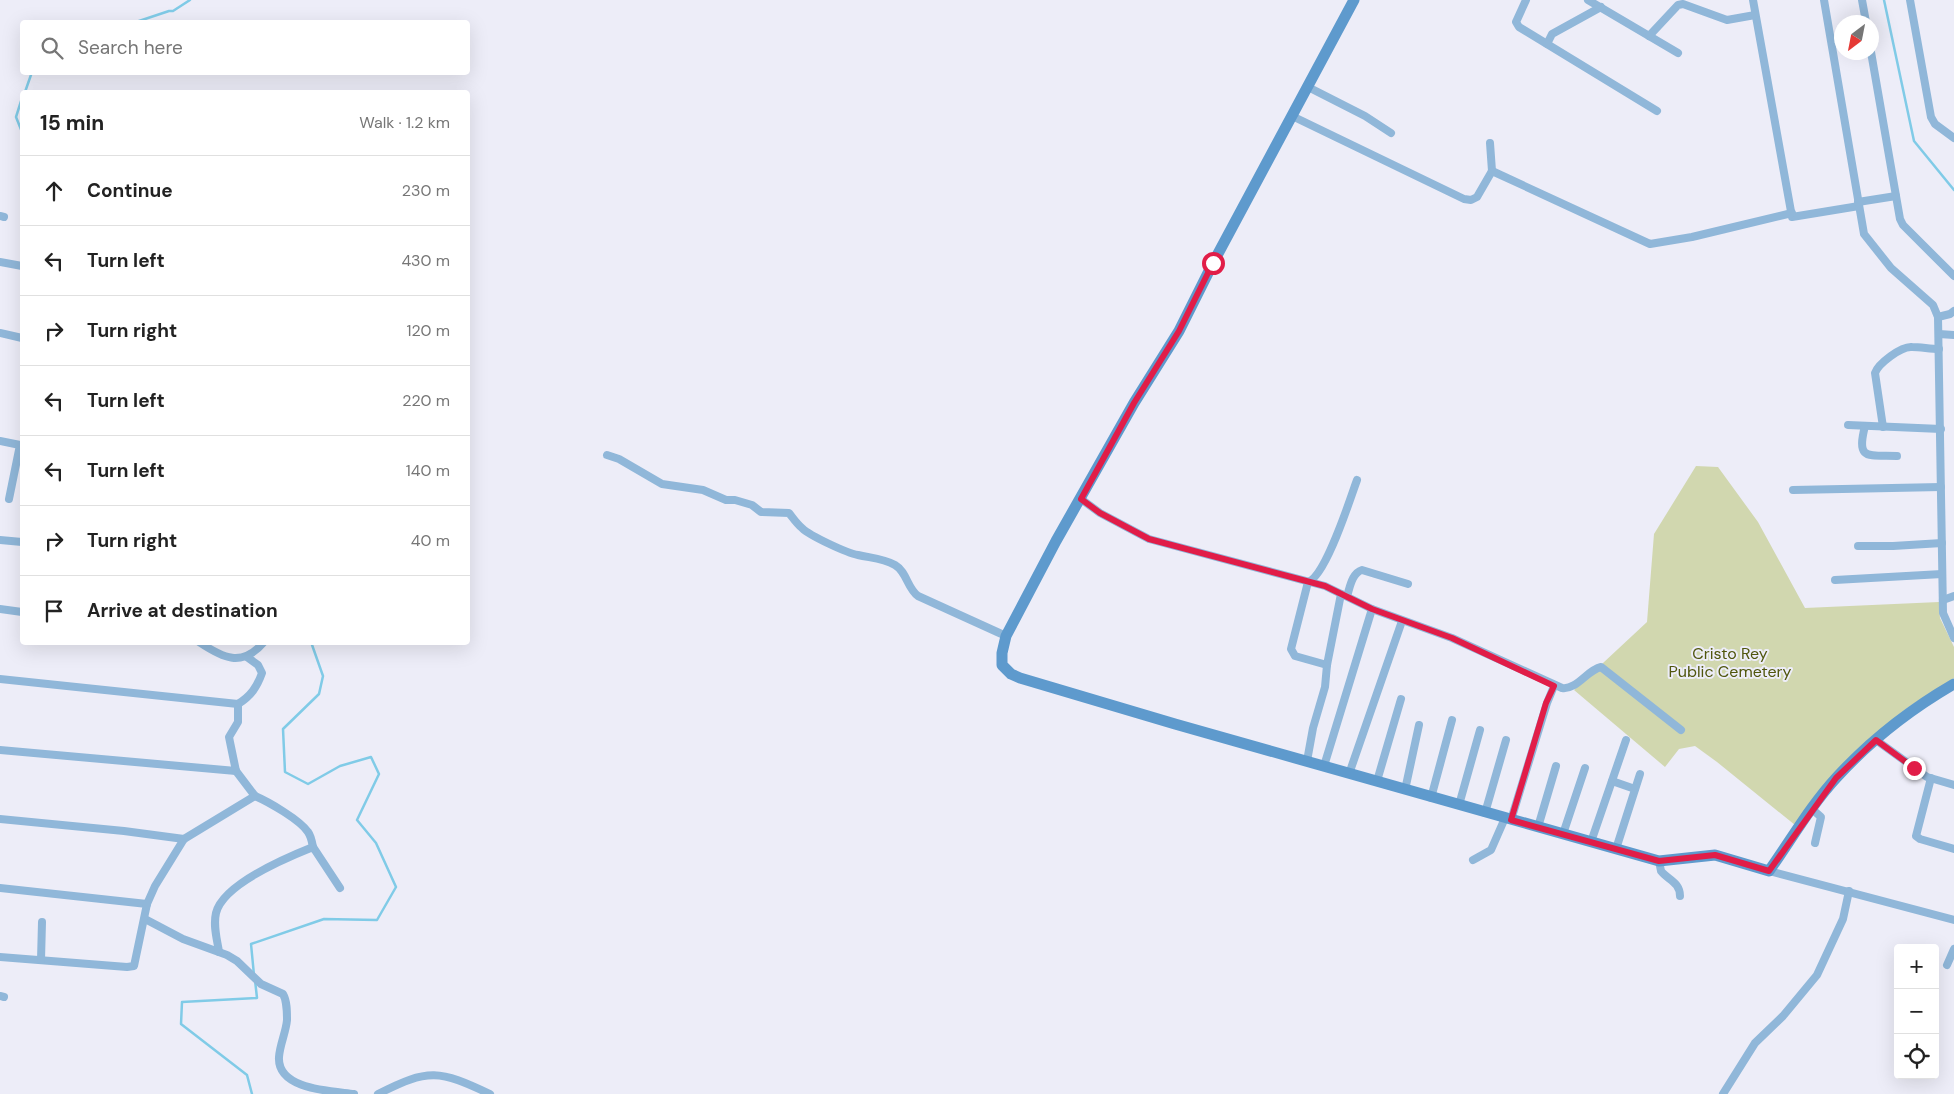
<!DOCTYPE html>
<html lang="en">
<head>
<meta charset="utf-8">
<style>
  :root { --surface:#fff; --page:#f6f6f6; --text:#222; --muted:#767676; --line:#e0e0e0 }
  body { margin:0; font-family:"DM Sans",sans-serif; background:var(--page); color:var(--text) }
  .controls { position:absolute; right:15px; bottom:15px; display:grid; overflow:hidden; border-radius:5px; box-shadow:0 5px 20px #0002 }
  .controls button { width:45px; height:45px; display:grid; place-items:center; padding:0; border:0; border-bottom:1px solid var(--line); background:var(--surface); color:var(--text); font:25px sans-serif }
  .compass { position:absolute; left:1834px; top:15px; width:45px; height:45px; border-radius:50%; background:var(--surface); box-shadow:0 5px 20px #0002; rotate:212deg }
  .stop { position:absolute; width:15px; height:15px; margin:-11px; border:4px solid #e11d48; border-radius:50%; background:#fff }
  .stop.end { background:#e11d48; border-color:#fff; box-shadow:0 1px 5px #0008 }
  .list { margin:0; padding:0; list-style:none }
  h2 { display:flex; justify-content:space-between; align-items:center; height:65px; margin:0; padding:0 20px; font-size:21px }
  h2 small { font-size:16px; font-weight:400; color:var(--muted) }
  .list li { display:grid; grid-template-columns:32px 1fr auto; gap:15px; align-items:center; box-sizing:border-box; height:70px; padding:0 20px; border-top:1px solid var(--line) }
  .list b { display:block; font-size:19px; white-space:nowrap }
  .list em { font-size:16px; font-style:normal; color:var(--muted) }
  .icon { flex:none; width:28px; height:28px; fill:none; stroke:currentColor; stroke-width:2; stroke-linecap:round; stroke-linejoin:round }
  .map { position:relative; flex:none; width:1954px; height:1094px; overflow:hidden }
  .search { position:absolute; background:var(--surface); box-shadow:0 5px 20px #0002; left:20px; top:20px; width:450px; height:55px; display:flex; align-items:center; gap:12px; box-sizing:border-box; padding:0 18px; border-radius:5px; color:var(--muted); font-size:19px }
  .panel { position:absolute; background:var(--surface); box-shadow:0 5px 20px #0002; left:20px; top:90px; width:450px; height:555px; border-radius:5px }
  .map>svg:first-child { display:block }
</style>
</head>
<body>
<div class="map">
<svg width="1954" height="1094" viewBox="0 0 1954 1094">
  <rect width="100%" height="100%" fill="#ededf8"/>
  <polygon fill="#d1d7af" points="1696,466 1718,467 1758,522 1805,608 1939,602 1940,618 1954,647 1954,678 1907,708 1854,752 1795,825 1717,762 1695,746 1679,749 1665,767 1574,690 1647,622 1654,534"/>
  <g fill="none" stroke-linecap="round" stroke-linejoin="round">
    <g stroke="#80cbe7" stroke-width="2.5">
      <polyline points="1884,0 1914,141 1954,190"/>
      <polyline points="136,22 169,11 173,11 190,0"/>
      <polyline points="25,92 32,72"/>
      <polyline points="22,98 16,117 22,132"/>
      <polyline points="254,975 251,944 324,919 377,920 396,887 376,843 357,820 379,774 371,757 340,766 308,784 285,772 283,729 319,694 323,676 311,642"/>
      <polyline points="252,1094 247,1075 181,1024 182,1002 257,998 255,980"/>
    </g>
    <g stroke="#90b7d9" stroke-width="8">
      <polyline points="1526,0 1516,22 1519,27 1657,111"/>
      <polyline points="1588,0 1678,53"/>
      <polyline points="1753,0 1792,217 1859,206"/>
      <polyline points="1824,0 1864,234 1891,268 1933,305 1938,317 1943,613 1954,638"/>
      <polyline points="1862,0 1866,22"/>
      <polyline points="1910,0 1931,117 1935,124 1954,138"/>
      <polyline points="1649,36 1678,5 1683,4 1727,20 1755,15"/>
      <polyline points="1547,44 1552,34 1601,7"/>
      <polyline points="1871,52 1900,219 1903,225 1954,276"/>
      <polyline points="1308,87 1365,116 1391,133"/>
      <polyline points="1292,116 1464,199 1471,200 1477,197 1492,171 1490,143"/>
      <polyline points="1492,171 1650,244 1692,237 1792,213"/>
      <polyline points="1858,202 1896,196"/>
      <polyline points="0,216 4,217"/>
      <polyline points="0,262 22,266"/>
      <polyline points="1938,317 1950,314 1954,311"/>
      <polyline points="0,333 22,338"/>
      <polyline points="1939,334 1954,335"/>
      <polyline points="1848,425 1941,429"/>
      <path d="M 1865,426 C 1856,461 1868,455 1897,456"/>
      <path d="M 1883,427 L 1875,373 C 1878,364 1901,346 1912,347 C 1921,347 1930,349 1939,349"/>
      <polyline points="0,441 20,445 9,499"/>
      <path d="M 607,455 L 619,459 L 662,484 L 703,490 L 726,500 L 735,500 L 752,505 L 761,512 L 789,513 C 793,518 797,524 802,528 C 810,536 847,553 858,555 C 871,558 883,558 895,565 C 907,572 907,588 918,596 L 1006,636"/>
      <polyline points="1793,490 1941,487"/>
      <path d="M 1081,499 L 1100,513 L 1149,539 L 1325,586 L 1372,609 L 1452,638 L 1562,688 C 1577,690 1587,670 1601,667 L 1681,730"/>
      <polyline points="0,540 22,542"/>
      <polyline points="1858,546 1893,546 1942,543"/>
      <polyline points="1835,580 1942,574"/>
      <path d="M 1347,596 C 1350,587 1352,573 1362,570 L 1408,584"/>
      <polyline points="1943,600 1954,596"/>
      <polyline points="0,609 22,612"/>
      <path d="M 199,642 C 223,658 242,668 264,642"/>
      <path d="M 1327,665 L 1295,656 L 1291,649 L 1308,582 C 1326,576 1350,499 1357,480"/>
      <path d="M 0,679 L 238,704 C 251,696 257,687 262,673 L 258,665 L 247,657"/>
      <polyline points="1876,740 1927,777 1954,785"/>
      <polyline points="0,750 236,771"/>
      <polyline points="1307,761 1313,728 1325,687 1327,665 1341,594"/>
      <polyline points="1324,766 1372,609"/>
      <polyline points="1349,774 1402,621"/>
      <polyline points="1931,778 1916,836 1920,839 1954,849"/>
      <polyline points="1377,781 1401,699"/>
      <polyline points="1612,781 1635,789"/>
      <polyline points="1405,790 1419,725"/>
      <path d="M 255,796 C 269,802 300,820 308,832 C 311,836 312,842 313,847"/>
      <polyline points="1431,798 1452,720"/>
      <polyline points="1459,805 1480,730"/>
      <polyline points="1812,809 1821,817 1815,843"/>
      <polyline points="1485,813 1506,740"/>
      <polyline points="0,819 124,831 184,839"/>
      <polyline points="1511,820 1547,703 1554,686"/>
      <polyline points="1538,827 1556,766"/>
      <polyline points="1563,834 1585,768"/>
      <polyline points="1591,842 1626,740"/>
      <polyline points="1616,849 1640,774"/>
      <polyline points="1473,860 1491,850 1505,818"/>
      <path d="M 1659,861 L 1661,871 C 1668,880 1680,882 1680,896"/>
      <polyline points="1769,871 1954,920"/>
      <polyline points="0,888 147,904"/>
      <path d="M 145,919 L 183,939 L 227,955 L 237,961 L 261,984 L 283,994 C 287,1001 287,1011 287,1020 C 286,1032 280,1044 279,1057 C 277,1090 332,1091 354,1094"/>
      <path d="M 219,952 C 217,939 213,926 216,913 C 223,884 288,857 313,847 L 340,888"/>
      <polyline points="0,957 127,967 134,966 147,904 155,886 184,839 255,796 236,771 230,742 229,737 238,722 238,704"/>
      <polyline points="41,960 42,922"/>
      <polyline points="1947,965 1954,949"/>
      <polyline points="0,996 4,997"/>
      <path d="M 378,1094 C 429,1068 439,1070 490,1094"/>
      <polyline points="1723,1094 1755,1043 1783,1016 1817,975 1843,919 1849,891"/>
    </g>
    <path stroke="#5e9acd" stroke-width="11" d="M 1354,0 L 1213,263 L 1179,331 L 1134,403 L 1056,541 L 1006,636 L 1002,653 L 1002,665 L 1011,674 L 1020,678 L 1175,724 L 1659,861 L 1715,855 L 1769,871 C 1791,840 1811,805 1837,777 C 1871,740 1911,709 1954,684"/>
  </g>
  <g fill="none" stroke-linecap="round" stroke-linejoin="round">
    <polyline stroke="#e11d48" stroke-width="6" points="1213,263 1179,331 1134,403 1081,499 1100,513 1149,539 1325,586 1372,609 1452,638 1554,686 1546,703 1511,820 1659,861 1715,855 1769,871 1836,778 1876,740 1914,768"/>
  </g>
  <g text-anchor="middle" dominant-baseline="central" stroke-width="4" stroke-linejoin="round" paint-order="stroke">
    <g font-size="16" fill="#50560d" stroke="#ededf8">
      <text x="1730" y="653">Cristo Rey<tspan x="1730" dy="18">Public Cemetery</tspan></text>
    </g>
  </g>
</svg>
<div class="controls">
<button>+</button>
<button>−</button>
<button><svg class="icon" aria-label="locate" viewBox="0 0 24 24"><circle cx="12" cy="12" r="6"/><path d="M12 2v4M12 18v4M2 12h4M18 12h4"/></svg></button>
</div>
<svg class="compass" viewBox="-18 -18 36 36"><path d="M0-13l5 13h-10z" fill="#e53935"/><path d="M0 13l5-13h-10z" fill="#767676"/></svg>
<div class="stop" style="left:1213px;top:263px"></div>
<div class="stop end" style="left:1914px;top:768px"></div>
<div class="search"><svg class="icon" aria-label="search" viewBox="0 0 24 24"><circle cx="10" cy="10" r="6"/><path d="M15 15l6 6"/></svg>Search here</div>
<section class="panel">
<h2>15 min<small>Walk · 1.2 km</small></h2>
<ul class="list">
<li><svg class="icon" aria-label="ahead" viewBox="0 0 24 24"><path d="M12 20V5M6 11l6-6 6 6"/></svg><div><b>Continue</b></div><em>230 m</em></li>
<li><svg class="icon" aria-label="left" viewBox="0 0 24 24"><path d="M17 20v-9H6M10 6l-5 5 5 5"/></svg><div><b>Turn left</b></div><em>430 m</em></li>
<li><svg class="icon" aria-label="right" viewBox="0 0 24 24"><path d="M7 20v-9h11M14 6l5 5-5 5"/></svg><div><b>Turn right</b></div><em>120 m</em></li>
<li><svg class="icon" aria-label="left" viewBox="0 0 24 24"><path d="M17 20v-9H6M10 6l-5 5 5 5"/></svg><div><b>Turn left</b></div><em>220 m</em></li>
<li><svg class="icon" aria-label="left" viewBox="0 0 24 24"><path d="M17 20v-9H6M10 6l-5 5 5 5"/></svg><div><b>Turn left</b></div><em>140 m</em></li>
<li><svg class="icon" aria-label="right" viewBox="0 0 24 24"><path d="M7 20v-9h11M14 6l5 5-5 5"/></svg><div><b>Turn right</b></div><em>40 m</em></li>
<li><svg class="icon" aria-label="arrive" viewBox="0 0 24 24"><path d="M6 21V4h12l-3 4 3 4H6"/></svg><div><b>Arrive at destination</b></div></li>
</ul>
</section>
</div>
</body>
</html>
